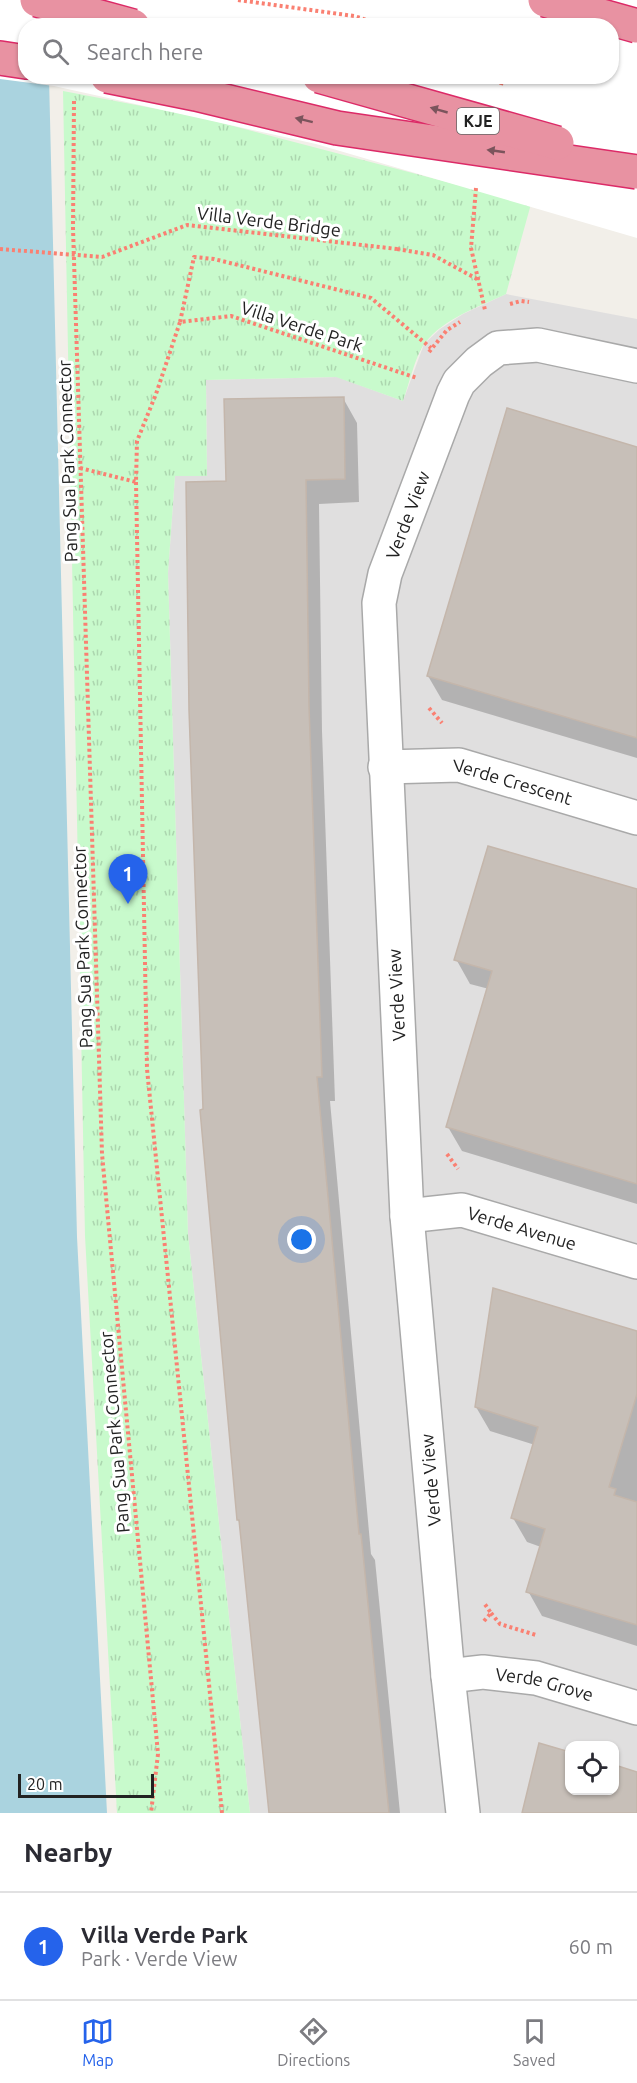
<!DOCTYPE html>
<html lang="en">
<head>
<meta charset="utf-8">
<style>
  :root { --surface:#fff; --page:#f7f7f7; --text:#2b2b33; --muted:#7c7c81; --line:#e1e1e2; --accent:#2563eb }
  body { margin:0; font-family:Ubuntu,sans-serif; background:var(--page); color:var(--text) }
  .controls { position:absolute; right:18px; bottom:18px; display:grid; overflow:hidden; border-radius:12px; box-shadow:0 2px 4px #0004 }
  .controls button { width:54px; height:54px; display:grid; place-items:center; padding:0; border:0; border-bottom:2px solid var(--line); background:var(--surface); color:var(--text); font:30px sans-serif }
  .scale { position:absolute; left:18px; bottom:15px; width:136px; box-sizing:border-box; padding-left:6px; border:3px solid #222; border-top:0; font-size:16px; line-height:21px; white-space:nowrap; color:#222; -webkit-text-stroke:4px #fff; paint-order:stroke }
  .you { position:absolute; left:302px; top:1240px; width:21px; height:21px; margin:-15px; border:4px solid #fff; border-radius:50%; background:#1a73e8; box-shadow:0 0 0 9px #1a73e833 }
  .badge { display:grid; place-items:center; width:39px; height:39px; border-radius:50%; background:var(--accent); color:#fff; font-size:20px; font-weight:700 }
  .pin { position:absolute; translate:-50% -50px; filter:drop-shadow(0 2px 3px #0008) }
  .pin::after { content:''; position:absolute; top:32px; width:21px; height:18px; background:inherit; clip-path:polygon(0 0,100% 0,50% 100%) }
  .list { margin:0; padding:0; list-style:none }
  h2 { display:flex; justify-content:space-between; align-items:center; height:78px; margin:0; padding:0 24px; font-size:26px }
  h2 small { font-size:20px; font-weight:400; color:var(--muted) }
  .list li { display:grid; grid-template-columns:39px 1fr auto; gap:18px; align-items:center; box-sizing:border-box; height:108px; padding:0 24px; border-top:2px solid var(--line) }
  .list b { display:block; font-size:22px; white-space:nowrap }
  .list p { margin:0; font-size:20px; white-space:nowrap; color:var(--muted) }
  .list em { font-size:20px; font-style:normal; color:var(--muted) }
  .icon { flex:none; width:33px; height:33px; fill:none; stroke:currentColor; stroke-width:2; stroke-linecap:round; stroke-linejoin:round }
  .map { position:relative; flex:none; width:637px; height:1813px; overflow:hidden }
  .search { position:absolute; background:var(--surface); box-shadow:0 2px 4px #0004; left:18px; right:18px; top:18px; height:66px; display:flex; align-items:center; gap:15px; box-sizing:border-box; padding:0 21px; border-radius:24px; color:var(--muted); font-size:22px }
  .sheet { height:186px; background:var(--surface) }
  nav { display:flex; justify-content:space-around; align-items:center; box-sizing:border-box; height:84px; border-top:2px solid var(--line); background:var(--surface); font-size:16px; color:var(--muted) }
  nav a { display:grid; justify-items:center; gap:3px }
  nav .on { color:var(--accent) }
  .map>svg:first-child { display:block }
</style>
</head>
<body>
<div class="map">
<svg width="637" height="1813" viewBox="0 0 637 1813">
  <defs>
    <pattern id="park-tufts" width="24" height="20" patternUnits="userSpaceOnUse" patternTransform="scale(1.5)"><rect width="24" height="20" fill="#c8facc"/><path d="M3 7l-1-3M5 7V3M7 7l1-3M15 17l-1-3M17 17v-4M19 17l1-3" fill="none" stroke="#acd6af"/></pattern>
  </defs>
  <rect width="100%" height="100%" fill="#f2efe9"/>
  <path fill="#e0dfdf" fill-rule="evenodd" d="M 506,294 L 637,319 L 637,1813 L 250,1813 L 188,1234 L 168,573 L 175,476 L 207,475 L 206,380 L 337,377 L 403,401 L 424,344 L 440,329 L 463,314 ZM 570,1746 L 614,1746 L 614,1790 L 570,1790 Z"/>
  <path fill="url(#park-tufts)" d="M 63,91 L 199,117 L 531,204 L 506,294 C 479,307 444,318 425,343 C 415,356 409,385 403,401 L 336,377 L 206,380 L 207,476 L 175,476 L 168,573 L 188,1234 L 250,1813 L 117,1813 L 85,1236 Z"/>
  <polygon fill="#aad3df" points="0,0 26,26 26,76 49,77 77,1237 107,1813 0,1813"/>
  <path fill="#fff" fill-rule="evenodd" d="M 0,0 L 637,0 L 637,238 L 316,144 L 54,86 L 0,79 ZM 26,26 L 612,26 L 612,76 L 26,76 Z"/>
  <g fill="#0003">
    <polygon points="343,398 357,423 359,502 319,504 322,731 335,1101 330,1101 371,1554 375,1560 400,1813 270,1813 241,1525 238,1520 205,1111 227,482"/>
    <polygon points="637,448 637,758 442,700 428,676"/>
    <polygon points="637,891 637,1204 462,1151 448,1127 489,989 470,984 456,959"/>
    <polygon points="637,1332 637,1646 542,1616 528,1591 541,1547 527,1542 513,1518 535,1445 490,1431 476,1407"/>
    <polygon points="614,1767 637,1774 637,1813 525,1813 570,1790 614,1790"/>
  </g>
  <g fill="#c7bfb8" stroke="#c4b6ab" stroke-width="1.5">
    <polygon points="344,397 345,479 306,480 309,706 322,1077 317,1077 359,1534 361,1534 389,1813 269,1813 239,1520 237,1520 200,1110 203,1109 189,710 186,482 226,481 224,399"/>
    <polygon points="507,408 637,447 637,738 427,676"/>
    <polygon points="488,846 637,889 637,1184 446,1127 492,971 454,960"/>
    <polygon points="493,1288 637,1331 637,1394 609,1487 616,1489 614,1495 637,1502 637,1625 526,1592 545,1529 511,1518 538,1427 475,1407"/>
    <polygon points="539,1743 570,1752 570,1791 615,1791 615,1765 637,1772 637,1813 522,1813"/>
  </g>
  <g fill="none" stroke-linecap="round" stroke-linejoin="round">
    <g stroke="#a9a9a9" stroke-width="36">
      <g id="street">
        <path id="s1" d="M 385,767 L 459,765 L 637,818"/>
        <path id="s2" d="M 407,1216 L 462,1210 L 637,1262"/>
        <path id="s3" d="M 448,1676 L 483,1672 L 536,1678 L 637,1708"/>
        <path id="s4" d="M 463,1813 L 448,1676 L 407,1216 L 379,603 L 385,574 L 453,394 L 459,382 L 479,362 L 498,348 L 538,345 L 637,366"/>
      </g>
    </g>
    <g stroke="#dc2a67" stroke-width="36">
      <polyline id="highway" points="0,58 26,62"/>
    </g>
    <g stroke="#fa8072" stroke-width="4" stroke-dasharray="3 3" stroke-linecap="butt">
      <polyline points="238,0 354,16 386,26"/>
      <polyline points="501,85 503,76"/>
      <polyline points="74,101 73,228 102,1154 158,1754 151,1813"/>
      <polyline points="476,188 471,248 485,310"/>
      <polyline points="397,249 433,255 477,279"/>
      <polyline points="510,304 521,301 529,302"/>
      <polyline points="180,322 194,257 214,259 371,298 431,348"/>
      <polyline points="429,352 447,330 460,322"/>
      <polyline points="80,468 136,482 137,441 156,394 180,322 231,316 417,378"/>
      <polyline points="136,482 147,1069 222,1813"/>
      <polyline points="429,708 442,723"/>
      <polyline points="447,1154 458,1169"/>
      <polyline points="491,1613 500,1624 536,1635"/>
      <polyline points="484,1621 491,1613 484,1603"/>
    </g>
    <use href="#street" stroke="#fff" stroke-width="33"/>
    <use href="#highway" stroke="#e892a2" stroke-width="33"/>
    <g stroke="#dc2a67" stroke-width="36" stroke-linecap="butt">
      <g id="highway-bridge">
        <polyline points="37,0 133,26"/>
        <polyline points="545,0 637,26"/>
        <polyline points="107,76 196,94 337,128 637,172"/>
        <polyline points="319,76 557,143"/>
      </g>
    </g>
    <polyline stroke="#fa8072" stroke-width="4" stroke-dasharray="3 3" stroke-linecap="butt" points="0,249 102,257 187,225 397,249"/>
    <use href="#highway-bridge" stroke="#e892a2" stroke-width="33"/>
  </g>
  <defs><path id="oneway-solid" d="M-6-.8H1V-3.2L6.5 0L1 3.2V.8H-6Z" transform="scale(1.5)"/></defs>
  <g fill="#7b545c">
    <use href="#oneway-solid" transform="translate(439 110) rotate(-164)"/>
    <use href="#oneway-solid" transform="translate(304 120) rotate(-166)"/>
    <use href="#oneway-solid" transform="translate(496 151) rotate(-172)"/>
  </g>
  <g text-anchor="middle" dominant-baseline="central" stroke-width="6" stroke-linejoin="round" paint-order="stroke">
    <rect fill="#fff" stroke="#646464" stroke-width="1.5" x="457" y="108" width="42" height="26" rx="4.5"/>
    <g font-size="16" font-weight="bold" fill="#222">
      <text x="478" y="121">KJE</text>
    </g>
    <g font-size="18" fill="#222" stroke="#fff">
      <text transform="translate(269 221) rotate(7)">Villa Verde Bridge</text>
      <text transform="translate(302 326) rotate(18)">Villa Verde Park</text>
      <text transform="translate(67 461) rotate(-92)">Pang Sua Park Connector</text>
      <text stroke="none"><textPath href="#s4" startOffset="1306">Verde View</textPath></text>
      <text stroke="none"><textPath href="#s1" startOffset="130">Verde Crescent</textPath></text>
      <text transform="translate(82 947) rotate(-92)">Pang Sua Park Connector</text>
      <text transform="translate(396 995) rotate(-93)">Verde View</text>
      <text stroke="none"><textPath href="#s2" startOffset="118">Verde Avenue</textPath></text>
      <text transform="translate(114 1432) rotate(-95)">Pang Sua Park Connector</text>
      <text transform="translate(430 1480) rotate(-95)">Verde View</text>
      <text stroke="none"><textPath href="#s3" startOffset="98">Verde Grove</textPath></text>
    </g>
  </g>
</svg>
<div class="controls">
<button><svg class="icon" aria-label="locate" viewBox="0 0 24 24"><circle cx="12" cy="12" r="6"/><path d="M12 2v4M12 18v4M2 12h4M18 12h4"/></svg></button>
</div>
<div class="scale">20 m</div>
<div class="you"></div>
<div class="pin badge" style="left:128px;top:904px">1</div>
<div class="search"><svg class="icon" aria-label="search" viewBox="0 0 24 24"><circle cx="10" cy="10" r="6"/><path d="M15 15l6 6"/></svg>Search here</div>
</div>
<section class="sheet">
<h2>Nearby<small></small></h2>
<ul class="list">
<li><span class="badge">1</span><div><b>Villa Verde Park</b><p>Park · Verde View</p></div><em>60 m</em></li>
</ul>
</section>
<nav>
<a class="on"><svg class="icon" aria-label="map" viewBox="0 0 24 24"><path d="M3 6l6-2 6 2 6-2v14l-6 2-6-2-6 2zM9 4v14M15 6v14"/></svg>Map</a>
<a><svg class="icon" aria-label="directions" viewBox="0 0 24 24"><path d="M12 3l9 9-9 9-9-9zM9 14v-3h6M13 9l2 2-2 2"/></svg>Directions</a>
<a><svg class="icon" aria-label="saved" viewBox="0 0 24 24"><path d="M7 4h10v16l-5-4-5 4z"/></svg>Saved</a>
</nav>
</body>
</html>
